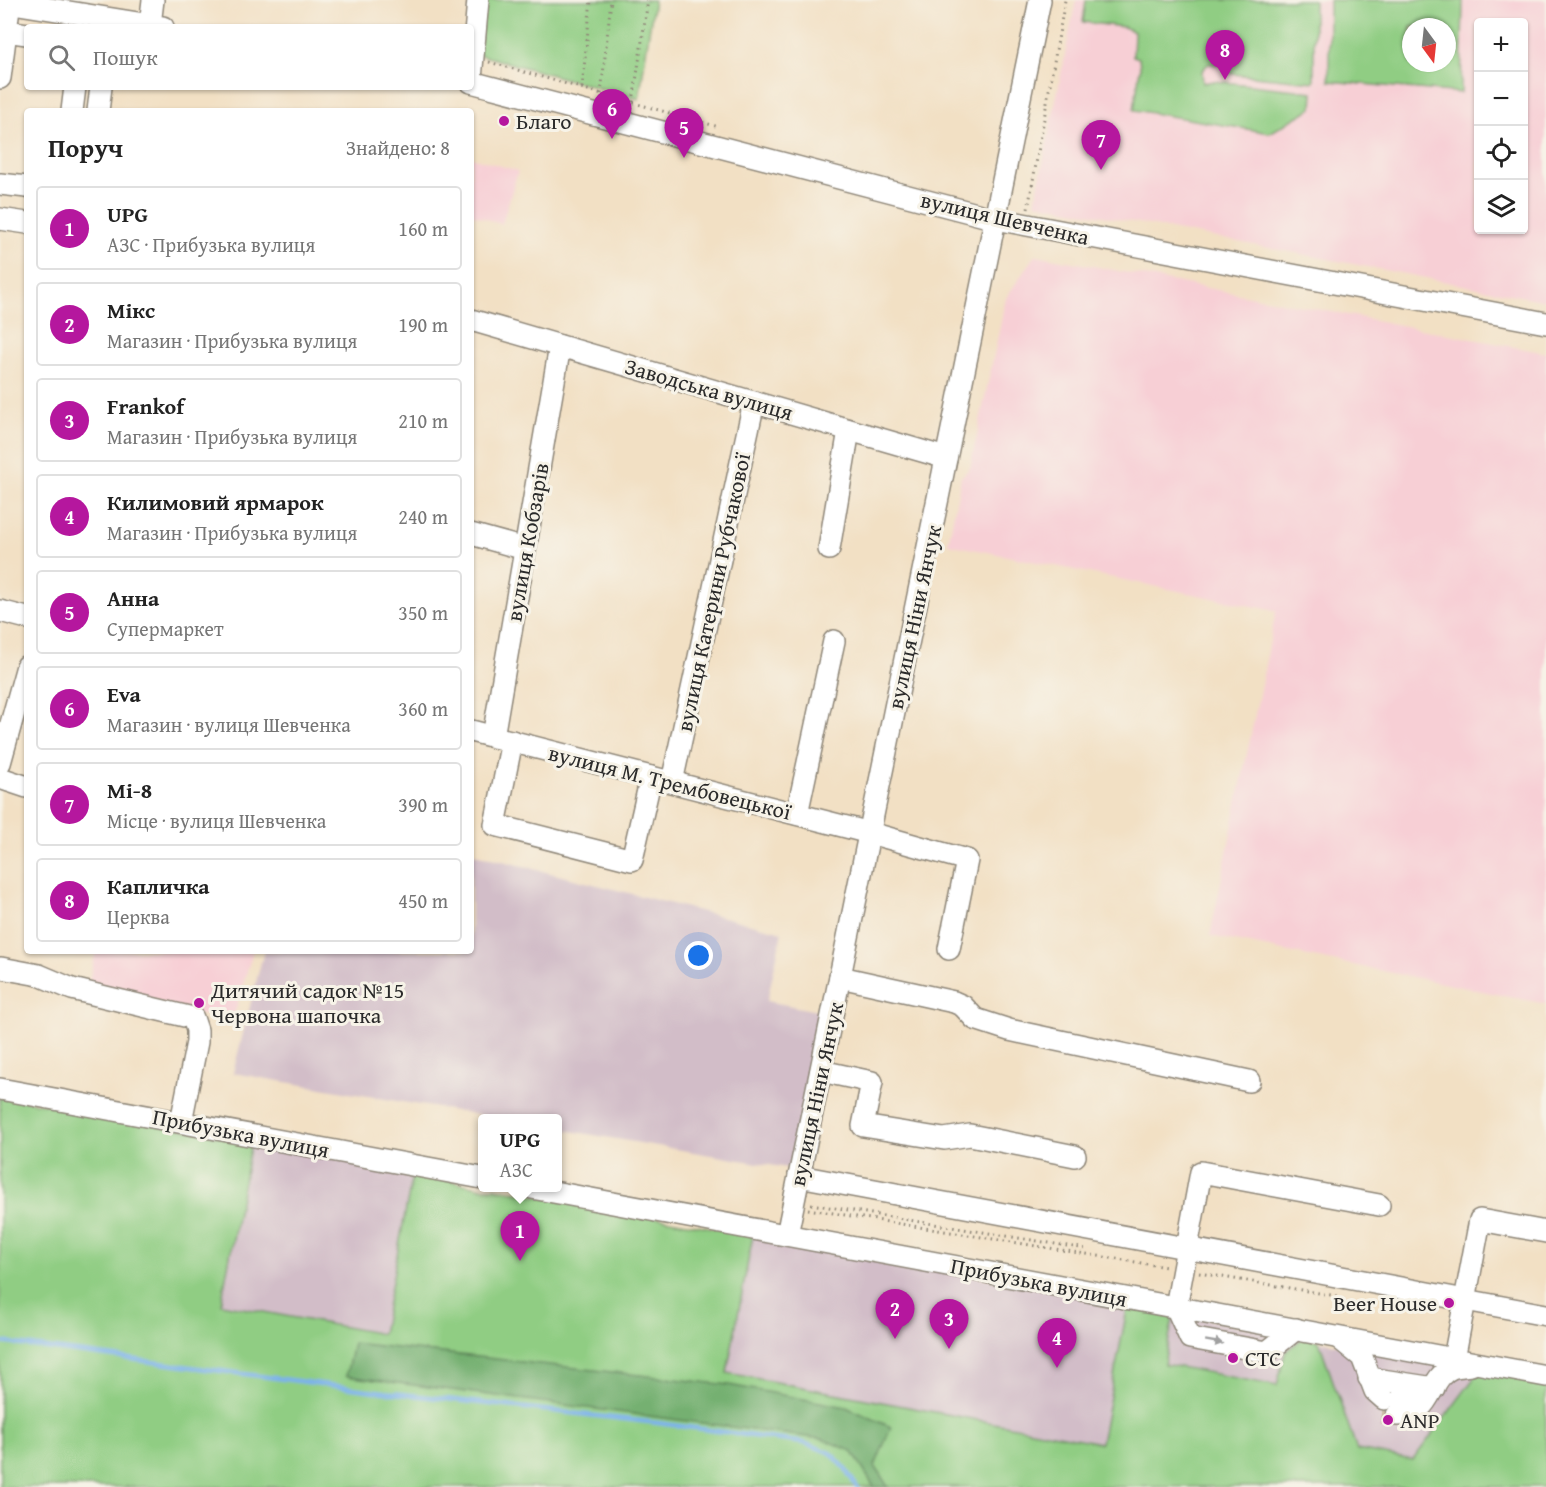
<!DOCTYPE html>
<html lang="uk">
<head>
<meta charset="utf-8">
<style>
  :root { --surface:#fff; --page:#f2f2f2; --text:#222; --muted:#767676; --line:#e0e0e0; --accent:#b5179e }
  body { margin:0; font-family:"Gentium Book Plus",serif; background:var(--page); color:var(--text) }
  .controls { position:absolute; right:18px; top:18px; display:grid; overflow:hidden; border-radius:6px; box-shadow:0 2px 4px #0004 }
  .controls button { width:54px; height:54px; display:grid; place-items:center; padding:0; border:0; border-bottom:2px solid var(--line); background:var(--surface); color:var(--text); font:30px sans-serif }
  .compass { position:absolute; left:1402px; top:18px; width:54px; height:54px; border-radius:50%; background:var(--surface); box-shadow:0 2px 4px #0004; rotate:165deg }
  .you { position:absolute; left:699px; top:956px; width:21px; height:21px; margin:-15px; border:4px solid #fff; border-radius:50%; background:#1a73e8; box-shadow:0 0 0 9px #1a73e833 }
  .badge { display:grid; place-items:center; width:39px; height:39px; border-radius:50%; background:var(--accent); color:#fff; font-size:20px; font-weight:700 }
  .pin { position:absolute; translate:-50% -50px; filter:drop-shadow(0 2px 3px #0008) }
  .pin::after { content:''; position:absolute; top:32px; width:21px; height:18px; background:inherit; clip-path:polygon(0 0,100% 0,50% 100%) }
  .popup { position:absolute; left:478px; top:1114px; width:84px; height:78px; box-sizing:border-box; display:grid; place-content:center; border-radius:6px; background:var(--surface); filter:drop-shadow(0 2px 4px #0005); font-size:20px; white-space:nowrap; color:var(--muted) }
  .popup b { font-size:22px; color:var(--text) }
  .popup::after { content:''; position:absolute; left:50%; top:100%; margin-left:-12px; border:12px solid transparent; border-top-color:var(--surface) }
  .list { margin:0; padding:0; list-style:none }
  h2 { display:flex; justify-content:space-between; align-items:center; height:78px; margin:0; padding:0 24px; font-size:26px }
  h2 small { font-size:20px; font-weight:400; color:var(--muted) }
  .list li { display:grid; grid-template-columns:39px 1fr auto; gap:18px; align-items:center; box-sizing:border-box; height:84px; margin:0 12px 12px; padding:0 12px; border:2px solid var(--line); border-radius:6px }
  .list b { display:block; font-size:22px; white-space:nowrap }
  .list p { margin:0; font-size:20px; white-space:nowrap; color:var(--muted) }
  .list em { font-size:20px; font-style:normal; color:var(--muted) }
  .icon { flex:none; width:33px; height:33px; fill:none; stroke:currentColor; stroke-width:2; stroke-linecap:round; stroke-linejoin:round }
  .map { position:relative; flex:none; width:1546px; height:1487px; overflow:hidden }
  .search { position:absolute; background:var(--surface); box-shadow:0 2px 4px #0004; left:24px; top:24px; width:450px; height:66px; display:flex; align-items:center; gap:15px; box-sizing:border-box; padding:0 21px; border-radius:6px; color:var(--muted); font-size:22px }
  .panel { position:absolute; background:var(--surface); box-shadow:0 2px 4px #0004; left:24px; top:108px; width:450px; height:846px; border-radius:6px }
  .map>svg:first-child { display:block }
</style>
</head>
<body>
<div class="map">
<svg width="1546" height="1487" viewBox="0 0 1546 1487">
  <rect width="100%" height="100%" fill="#f7f3e8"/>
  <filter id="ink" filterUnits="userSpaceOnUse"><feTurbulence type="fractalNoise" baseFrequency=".0167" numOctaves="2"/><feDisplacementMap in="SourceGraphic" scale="12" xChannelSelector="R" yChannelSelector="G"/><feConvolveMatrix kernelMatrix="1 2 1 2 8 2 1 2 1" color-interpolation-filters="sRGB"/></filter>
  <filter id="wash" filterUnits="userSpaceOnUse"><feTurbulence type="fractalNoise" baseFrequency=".008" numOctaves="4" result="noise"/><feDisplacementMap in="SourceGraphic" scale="24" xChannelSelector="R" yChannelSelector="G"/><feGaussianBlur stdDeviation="1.35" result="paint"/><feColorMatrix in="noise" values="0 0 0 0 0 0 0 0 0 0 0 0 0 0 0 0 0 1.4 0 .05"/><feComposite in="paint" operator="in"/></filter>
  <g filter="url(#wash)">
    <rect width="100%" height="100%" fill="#f2e0c4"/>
    <g fill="#f7cfd5" fill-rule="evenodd">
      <path d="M 1076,0 L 1546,0 L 1546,301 L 1035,203 ZM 1478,22 L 1524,22 L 1524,230 L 1478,230 ZM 1411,27 L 1447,27 L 1447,63 L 1411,63 Z"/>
      <polygon points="471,157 518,171 502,224 471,214"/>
      <polygon points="1035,255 1546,353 1546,1004 1210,936 1276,611 948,544 961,477 970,468 1006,298"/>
      <polygon points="96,951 253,951 232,1022 88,984"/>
    </g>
    <g fill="#d2bdc8">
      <polygon points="471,853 782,932 767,1001 826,1013 793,1169 558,1129 558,1118 497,1118 233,1073 264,951 471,951"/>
      <polygon points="251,1142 413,1172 383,1334 220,1304"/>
      <polygon points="753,1235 1128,1305 1102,1443 727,1373"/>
      <polygon points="1174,1313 1303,1338 1285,1352 1278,1386 1164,1364"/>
      <polygon points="1319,1341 1480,1370 1413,1460 1356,1450"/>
    </g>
    <g fill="#90cd83" stroke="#5e7c57" stroke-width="1.5" fill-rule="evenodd">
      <polygon points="480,0 654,0 639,99 476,54"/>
      <polygon points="1086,0 1314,0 1314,82 1232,74 1223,65 1208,64 1202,71 1203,83 1214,81 1313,92 1312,108 1270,133 1134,110 1140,68 1139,58 1133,56 1134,32 1124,27 1083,22"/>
      <path d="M 1329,0 L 1463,0 L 1461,93 L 1329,81 ZM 1411,27 L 1447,27 L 1447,63 L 1411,63 Z"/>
      <polygon points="0,1096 251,1142 221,1304 382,1334 413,1172 482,1188 495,1188 753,1235 727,1373 1101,1443 1128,1305 1174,1313 1164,1364 1277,1386 1285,1352 1303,1338 1319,1341 1357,1450 1413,1460 1480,1370 1546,1383 1546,1487 0,1487"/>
    </g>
    <polygon fill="#74b071" stroke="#506e4e" stroke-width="1.5" points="353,1343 729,1385 846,1407 891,1427 875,1466 888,1487 874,1487 852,1451 822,1439 346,1376"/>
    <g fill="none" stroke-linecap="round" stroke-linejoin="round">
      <polyline stroke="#7cb2ea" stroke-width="4.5" points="0,1342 367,1390 658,1423 804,1443 831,1453 843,1466 857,1487"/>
    </g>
  </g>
  <g filter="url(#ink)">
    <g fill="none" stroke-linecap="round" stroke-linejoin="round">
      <polyline stroke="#cabca5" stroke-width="21" stroke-dasharray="21 10" stroke-linecap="butt" points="1382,1413 1397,1415"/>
      <g stroke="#8e8678" stroke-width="24">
        <g id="minor">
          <polyline points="0,1 163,27"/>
          <polyline points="150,25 153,0"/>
          <polyline points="6,31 27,34"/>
          <polyline points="0,78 10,0"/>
          <polyline points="471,79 478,0"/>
          <polyline points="471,82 996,219 1546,323"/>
          <polyline points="72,111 75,87"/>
          <polyline points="98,111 101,87"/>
          <polyline points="0,184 27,187"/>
          <polyline points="0,219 27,223"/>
          <polyline points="471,320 946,458"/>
          <polyline points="471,534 525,549"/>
          <polyline points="829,549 849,430"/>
          <polyline points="0,611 27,618"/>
          <polyline points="471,731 870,833 967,860 949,949"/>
          <polyline points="493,737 560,346"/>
          <polyline points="512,741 495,825 632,860 651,777"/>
          <polyline points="0,763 27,666"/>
          <polyline points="0,778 27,787"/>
          <polyline points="672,782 754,402"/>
          <polyline points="797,814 834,641"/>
          <polyline points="1,968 39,975 72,989 193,1018 197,1030 197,1042 181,1122"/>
          <polyline points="840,977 954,1002 963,1006 975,1019 1009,1030 1249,1081"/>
          <polyline points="821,1071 872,1082 863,1126 944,1139 970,1135 1075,1156"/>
          <polyline points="0,1089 482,1178"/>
          <polyline points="799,1176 1546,1315"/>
          <polyline points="532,1188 1546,1376"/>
          <polyline points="787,1235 1040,0"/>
          <polyline points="1296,1329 1267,1352 1190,1338 1176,1307 1201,1172 1379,1205"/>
          <polyline points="1340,1339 1362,1357 1375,1391 1384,1399"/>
          <polyline points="1454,1359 1480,1220 1546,1232"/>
          <polyline points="1369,1378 1434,1388"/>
          <polyline points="1400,1400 1411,1398 1433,1388"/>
          <path d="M 1397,1415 C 1434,1416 1427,1378 1452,1368 C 1458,1366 1466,1366 1471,1365"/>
        </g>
      </g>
      <g stroke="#8e8678" stroke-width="3" stroke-dasharray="1.5 4.5" stroke-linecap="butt">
        <polyline points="489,62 719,127"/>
        <polyline points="582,88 591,0"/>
        <polyline points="601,94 611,0"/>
        <polyline points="633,102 648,0"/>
        <polyline points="1028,209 1065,0"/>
        <polyline points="811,1204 1086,1249"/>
        <polyline points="808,1209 1166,1267"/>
        <polyline points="1199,1273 1337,1296"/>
      </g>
      <use href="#minor" stroke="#fff" stroke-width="21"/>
    </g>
    <defs><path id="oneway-solid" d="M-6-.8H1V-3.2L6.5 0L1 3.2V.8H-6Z" transform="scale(1.5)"/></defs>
    <use fill="#a0a0a0" href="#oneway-solid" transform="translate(1214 1342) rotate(10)"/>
  </g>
  <g fill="#b5179e" stroke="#f7f3e8" stroke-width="2">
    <circle cx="504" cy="121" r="6"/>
    <circle cx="199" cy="1003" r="6"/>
    <circle cx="1449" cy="1303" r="6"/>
    <circle cx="1233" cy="1358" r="6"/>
    <circle cx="1388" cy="1420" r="6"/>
  </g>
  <g text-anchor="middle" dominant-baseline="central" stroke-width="6" stroke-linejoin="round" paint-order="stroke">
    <g font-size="22" fill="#2b2b2b" stroke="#f7f3e8" text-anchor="start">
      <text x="516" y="121">Благо</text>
      <text x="211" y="990">Дитячий садок №15<tspan x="211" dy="25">Червона шапочка</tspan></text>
      <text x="1437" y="1303" text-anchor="end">Beer House</text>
      <text x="1245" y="1358">СТС</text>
      <text x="1400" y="1420">ANP</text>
    </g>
    <g font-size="22" fill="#2b2b2b" stroke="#f7f3e8">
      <text transform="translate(1005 218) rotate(13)">вулиця Шевченка</text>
      <text transform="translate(709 389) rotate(16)">Заводська вулиця</text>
      <text transform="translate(527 542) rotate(-80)">вулиця Кобзарів</text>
      <text transform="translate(713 592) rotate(-78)">вулиця Катерини Рубчакової</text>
      <text transform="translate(914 617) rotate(-78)">вулиця Ніни Янчук</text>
      <text transform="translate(670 782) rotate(14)">вулиця М. Трембовецької</text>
      <text transform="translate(816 1094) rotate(-78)">вулиця Ніни Янчук</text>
      <text transform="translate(241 1133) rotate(11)">Прибузька вулиця</text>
      <text transform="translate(1039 1282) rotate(11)">Прибузька вулиця</text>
    </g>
  </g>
</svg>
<div class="controls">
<button>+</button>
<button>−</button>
<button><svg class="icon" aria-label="locate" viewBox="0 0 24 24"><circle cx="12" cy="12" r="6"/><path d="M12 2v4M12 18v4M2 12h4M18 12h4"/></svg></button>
<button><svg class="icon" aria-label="layers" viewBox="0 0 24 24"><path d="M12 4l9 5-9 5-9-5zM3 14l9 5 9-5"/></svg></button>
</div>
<svg class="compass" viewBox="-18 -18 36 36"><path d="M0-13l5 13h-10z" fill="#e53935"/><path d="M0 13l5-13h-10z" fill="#767676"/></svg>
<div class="you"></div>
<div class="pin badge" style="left:520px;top:1261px">1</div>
<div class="popup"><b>UPG</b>АЗС</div>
<div class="pin badge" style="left:895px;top:1339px">2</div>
<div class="pin badge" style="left:949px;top:1349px">3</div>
<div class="pin badge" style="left:1057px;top:1368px">4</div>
<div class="pin badge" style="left:684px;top:158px">5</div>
<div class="pin badge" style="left:612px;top:139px">6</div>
<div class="pin badge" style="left:1101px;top:170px">7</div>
<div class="pin badge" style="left:1225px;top:80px">8</div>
<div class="search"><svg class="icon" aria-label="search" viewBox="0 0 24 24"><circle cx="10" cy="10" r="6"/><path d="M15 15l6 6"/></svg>Пошук</div>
<section class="panel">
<h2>Поруч<small>Знайдено: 8</small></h2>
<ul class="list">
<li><span class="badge">1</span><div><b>UPG</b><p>АЗС · Прибузька вулиця</p></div><em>160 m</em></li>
<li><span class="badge">2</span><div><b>Мікс</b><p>Магазин · Прибузька вулиця</p></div><em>190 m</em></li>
<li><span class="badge">3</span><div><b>Frankof</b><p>Магазин · Прибузька вулиця</p></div><em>210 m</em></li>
<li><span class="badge">4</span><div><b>Килимовий ярмарок</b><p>Магазин · Прибузька вулиця</p></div><em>240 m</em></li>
<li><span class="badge">5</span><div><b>Анна</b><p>Супермаркет</p></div><em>350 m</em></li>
<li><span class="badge">6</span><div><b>Eva</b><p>Магазин · вулиця Шевченка</p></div><em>360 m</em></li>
<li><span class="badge">7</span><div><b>Mi-8</b><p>Місце · вулиця Шевченка</p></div><em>390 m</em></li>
<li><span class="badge">8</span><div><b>Капличка</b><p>Церква</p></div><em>450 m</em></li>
</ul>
</section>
</div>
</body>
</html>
